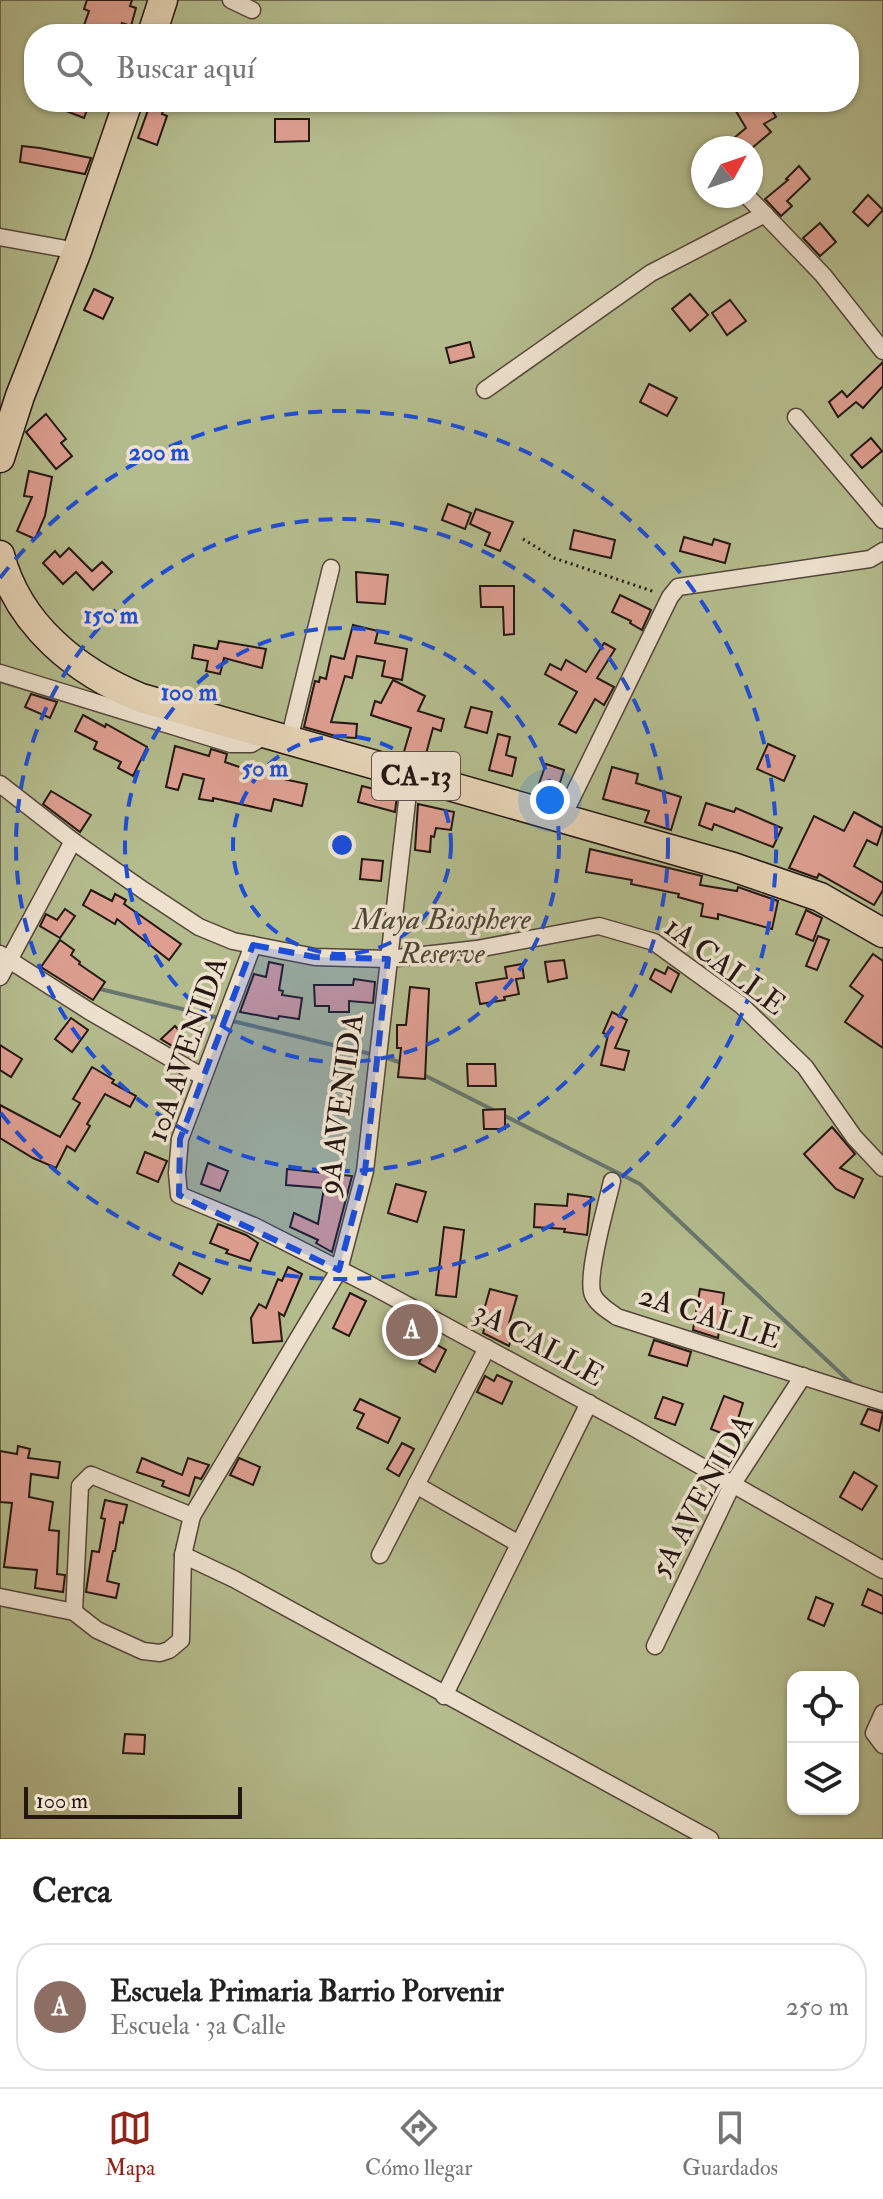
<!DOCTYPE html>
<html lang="es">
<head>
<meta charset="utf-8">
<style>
  :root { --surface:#fff; --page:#f6f6f6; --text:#222; --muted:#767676; --line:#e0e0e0; --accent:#8f2418 }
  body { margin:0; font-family:"IM FELL Double Pica",serif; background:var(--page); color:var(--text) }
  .controls { position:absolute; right:24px; bottom:24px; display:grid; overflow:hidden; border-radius:16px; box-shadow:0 2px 6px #0004 }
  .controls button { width:72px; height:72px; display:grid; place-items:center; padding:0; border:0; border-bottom:2px solid var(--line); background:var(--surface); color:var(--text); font:40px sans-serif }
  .compass { position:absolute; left:691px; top:136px; width:72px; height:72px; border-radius:50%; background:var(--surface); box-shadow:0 2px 6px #0004; rotate:50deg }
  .scale { position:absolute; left:24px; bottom:20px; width:218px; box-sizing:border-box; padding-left:8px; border:4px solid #231612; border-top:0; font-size:22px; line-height:28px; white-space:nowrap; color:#231612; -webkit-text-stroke:6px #eee2cf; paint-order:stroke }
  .you { position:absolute; left:550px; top:800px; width:28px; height:28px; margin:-20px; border:6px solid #fff; border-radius:50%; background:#1a73e8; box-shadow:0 0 0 12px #1a73e833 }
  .badge { display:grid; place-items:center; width:52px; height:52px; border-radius:50%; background:var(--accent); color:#fff; font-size:26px; font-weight:700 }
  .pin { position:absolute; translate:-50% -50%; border:4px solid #fff; box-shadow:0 2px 8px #0006 }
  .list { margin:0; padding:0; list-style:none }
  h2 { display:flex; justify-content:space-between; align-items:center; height:104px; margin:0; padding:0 32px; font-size:34px }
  h2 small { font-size:26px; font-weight:400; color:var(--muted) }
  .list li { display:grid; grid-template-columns:52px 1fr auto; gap:24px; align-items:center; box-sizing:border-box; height:128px; margin:0 16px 16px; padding:0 16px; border:2px solid var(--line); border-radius:32px }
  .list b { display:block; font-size:30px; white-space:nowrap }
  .list p { margin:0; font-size:26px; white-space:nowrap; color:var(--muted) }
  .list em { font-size:26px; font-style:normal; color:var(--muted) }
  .icon { flex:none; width:44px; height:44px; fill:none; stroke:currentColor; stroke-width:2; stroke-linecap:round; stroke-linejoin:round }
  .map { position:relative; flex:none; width:883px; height:1839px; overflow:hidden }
  .search { position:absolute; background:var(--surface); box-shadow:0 2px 6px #0004; left:24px; right:24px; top:24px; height:88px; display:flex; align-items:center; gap:20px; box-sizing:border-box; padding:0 28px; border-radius:32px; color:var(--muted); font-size:30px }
  .sheet { height:248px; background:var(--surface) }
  nav { display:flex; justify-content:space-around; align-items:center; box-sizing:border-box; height:112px; border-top:2px solid var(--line); background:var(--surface); font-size:22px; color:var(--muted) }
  nav a { display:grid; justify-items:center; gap:4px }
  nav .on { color:var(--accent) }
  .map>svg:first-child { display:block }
</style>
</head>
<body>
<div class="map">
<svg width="883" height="1839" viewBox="0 0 883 1839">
  <rect width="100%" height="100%" fill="#e5d3b5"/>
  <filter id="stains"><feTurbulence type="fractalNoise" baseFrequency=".0025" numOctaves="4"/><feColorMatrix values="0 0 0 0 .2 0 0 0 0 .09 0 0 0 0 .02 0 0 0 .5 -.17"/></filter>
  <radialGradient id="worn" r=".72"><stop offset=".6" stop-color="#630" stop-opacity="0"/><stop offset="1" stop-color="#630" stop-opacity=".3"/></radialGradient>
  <path fill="#b4bc8d" stroke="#6c6950" stroke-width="2" fill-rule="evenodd" d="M 0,0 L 883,0 L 883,1839 L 0,1839 ZM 34,34 L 849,34 L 849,102 L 34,102 ZM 703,148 L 751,148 L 751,196 L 703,196 ZM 793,1677 L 853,1677 L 853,1809 L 793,1809 Z"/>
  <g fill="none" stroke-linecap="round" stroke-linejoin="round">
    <g stroke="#68776e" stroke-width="4">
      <polyline points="96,988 219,1018"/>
      <polyline points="228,1020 375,1055"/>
      <polyline points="384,1057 402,1063"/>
      <polyline points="420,1073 640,1184 853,1385"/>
      <polyline points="873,1405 883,1414"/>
    </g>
  </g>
  <g fill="#de9f91" stroke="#231612" stroke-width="2">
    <polygon points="87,0 132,0 130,6 136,8 131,26 122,23 118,34 81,34 89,11 84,9"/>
    <polygon points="43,102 90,102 84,118"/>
    <polygon points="151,102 166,102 162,114 167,116 157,145 138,138"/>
    <polygon points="751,102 767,102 776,117 764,124 771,132 752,148 722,148 746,128 736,111"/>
    <polygon points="275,119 309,119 309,141 275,142"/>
    <polygon points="22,146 40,148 91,158 85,174 20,162"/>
    <polygon points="799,166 810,179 787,201 792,206 781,216 765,199 788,180 786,179"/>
    <polygon points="868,195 883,210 868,226 853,212"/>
    <polygon points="820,223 836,242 820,256 803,238"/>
    <polygon points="94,289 113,298 103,319 84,310"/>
    <polygon points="690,294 708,315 690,331 672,309"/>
    <polygon points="730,300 746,321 727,335 712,313"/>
    <polygon points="470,342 474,357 450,363 446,348"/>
    <polygon points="883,362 883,386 863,408 856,402 838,417 829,402 842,391 847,397"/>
    <polygon points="649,384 677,398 667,416 640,402"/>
    <polygon points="46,414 66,439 61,443 72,456 56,469 26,432"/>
    <polygon points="871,438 882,451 862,468 851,455"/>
    <polygon points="29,471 52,477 45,516 35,539 17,531 32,497 24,496"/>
    <polygon points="448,504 471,513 465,529 442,520"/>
    <polygon points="476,509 513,522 500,551 485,545 490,533 470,524"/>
    <polygon points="574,530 615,540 611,558 570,549"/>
    <polygon points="684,537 712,545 714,539 730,544 725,563 680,551"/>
    <polygon points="69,548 92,571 102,562 112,572 93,590 76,572 63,584 43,563 55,551 60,557"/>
    <polygon points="356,572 388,575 385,604 357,602"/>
    <polygon points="480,586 514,586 514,634 504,635 503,607 481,607"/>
    <polygon points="620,595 651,610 642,630 630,623 631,621 612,612"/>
    <polygon points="353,625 378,631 375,643 407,649 402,680 382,676 385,661 357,656 352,678 345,676 331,722 357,724 356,738 339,737 304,727 315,681 319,682 320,677 326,679 331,656 344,659"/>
    <polygon points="219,641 266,649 262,668 224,658 220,674 206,671 208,661 192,658 194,645 217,649"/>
    <polygon points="604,643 615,649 597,678 614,687 604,705 595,699 576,733 559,724 577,692 545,674 550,664 561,670 566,660 586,672"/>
    <polygon points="393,680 425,696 418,711 444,719 441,731 433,728 424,761 403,755 411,728 371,715 375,701 381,703"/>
    <polygon points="31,694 57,702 50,718 25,707"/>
    <polygon points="471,707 492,712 487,733 465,727"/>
    <polygon points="83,715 105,727 106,724 147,747 133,776 118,768 121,762 94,749 97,742 75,731"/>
    <polygon points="498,734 510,737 506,755 516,758 512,776 489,770"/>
    <polygon points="768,744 795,756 784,781 757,769"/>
    <polygon points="175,746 209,756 211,749 227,754 225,762 260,774 307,784 302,806 274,799 271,811 213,798 213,801 199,799 204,779 183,774 178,790 166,787"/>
    <polygon points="546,764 564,770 555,798 536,792"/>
    <polygon points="612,767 638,774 636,783 681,797 671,830 645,822 649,811 603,799"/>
    <polygon points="362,786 397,795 395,812 358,802"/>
    <polygon points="51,791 91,815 80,832 43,804"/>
    <polygon points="706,803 734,812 736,808 782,828 773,847 714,824 712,830 699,825"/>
    <polygon points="418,804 454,812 451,830 436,828 434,837 431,836 430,852 415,850"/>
    <polygon points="854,812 883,828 877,845 867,840 854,866 883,883 883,890 874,905 819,874 817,878 789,868 814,816 844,831"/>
    <polygon points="590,849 702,876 700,885 737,891 738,887 778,901 772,929 718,914 718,919 701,916 703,904 678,897 679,894 631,884 632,880 586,872"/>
    <polygon points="362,859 383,861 381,881 360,879"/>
    <polygon points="91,890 112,901 115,894 126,900 124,904 181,944 169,960 117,919 115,924 83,905"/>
    <polygon points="65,909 75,916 60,938 40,926 46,914 57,920"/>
    <polygon points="806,910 822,918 813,941 796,934"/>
    <polygon points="818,936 829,940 817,970 806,966"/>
    <polygon points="60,940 74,950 71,955 80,962 79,964 105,982 93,1000 41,967"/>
    <polygon points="873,954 883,961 883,1048 845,1022 863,996 850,986"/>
    <polygon points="564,960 567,978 548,982 545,962"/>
    <polygon points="269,962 283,965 279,990 283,991 282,995 302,998 299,1019 279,1016 278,1019 240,1012 254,974 266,977"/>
    <polygon points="522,964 524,978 516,979 519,994 504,997 505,1000 480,1004 476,983 507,978 505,967"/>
    <polygon points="668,967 679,974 671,992 650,979 655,969 665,974"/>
    <polygon points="354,979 375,982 373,1003 349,1001 349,1012 329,1012 329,1006 315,1006 314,985 353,985"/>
    <polygon points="410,987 429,989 425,1079 398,1077 401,1048 397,1048 397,1025 406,1025"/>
    <polygon points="612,1012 627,1020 615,1048 629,1051 624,1070 601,1065 608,1035 603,1033"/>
    <polygon points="71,1018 88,1030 72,1052 55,1039"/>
    <polygon points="175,1026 191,1044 182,1052 161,1039"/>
    <polygon points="0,1045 22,1059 11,1077 0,1070"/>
    <polygon points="467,1064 495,1064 496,1086 468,1086"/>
    <polygon points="92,1067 114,1080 112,1083 136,1096 130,1107 105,1094 87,1124 90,1126 75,1151 67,1146 56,1168 33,1158 0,1138 0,1105 60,1137 80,1103 73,1099"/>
    <polygon points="505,1109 505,1129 484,1129 483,1110"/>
    <polygon points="832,1127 855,1154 840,1168 863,1179 854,1198 836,1189 804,1154"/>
    <polygon points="145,1152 167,1161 158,1182 137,1173"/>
    <polygon points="208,1163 228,1171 220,1191 201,1184"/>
    <polygon points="287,1169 352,1176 332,1252 316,1243 318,1240 290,1227 294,1213 318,1224 324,1188 286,1185"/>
    <polygon points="396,1184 426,1192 417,1222 388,1213"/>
    <polygon points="568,1194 591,1197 587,1235 564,1232 565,1229 534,1227 535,1204 567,1206"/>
    <polygon points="218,1224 246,1235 258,1243 250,1261 226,1253 228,1250 210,1243"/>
    <polygon points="444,1227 464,1230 456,1297 436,1295"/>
    <polygon points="179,1263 210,1279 202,1294 173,1275"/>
    <polygon points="288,1267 302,1274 284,1316 279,1313 282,1341 253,1343 251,1318 259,1304 266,1308 278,1279 282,1281"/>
    <polygon points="490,1289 517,1296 508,1327 514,1329 509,1346 483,1333 487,1318 482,1317"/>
    <polygon points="700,1289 724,1293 718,1338 693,1330"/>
    <polygon points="350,1293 366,1301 349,1336 333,1328"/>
    <polygon points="654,1340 691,1352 687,1366 649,1355"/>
    <polygon points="430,1341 446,1350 435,1372 419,1363"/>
    <polygon points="497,1375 512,1382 502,1404 477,1392 485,1376 494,1381"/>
    <polygon points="724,1396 743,1403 737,1422 742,1424 736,1439 711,1429"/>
    <polygon points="663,1397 683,1404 675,1425 655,1418"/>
    <polygon points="360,1399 400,1418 388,1443 357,1428 364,1414 354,1410"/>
    <polygon points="868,1409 883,1413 879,1431 861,1424"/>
    <polygon points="402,1443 414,1449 399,1476 387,1469"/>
    <polygon points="18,1446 30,1449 28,1458 60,1462 58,1478 31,1474 29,1497 53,1502 49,1530 59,1531 57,1574 65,1575 63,1592 35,1588 37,1570 4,1567 12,1503 0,1502 0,1451 17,1454"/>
    <polygon points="142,1458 182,1475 188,1458 209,1465 201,1479 195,1477 189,1496 162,1486 164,1481 137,1472"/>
    <polygon points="239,1458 260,1467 253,1485 230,1475"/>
    <polygon points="854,1472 877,1486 862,1510 840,1497"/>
    <polygon points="105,1500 127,1505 123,1523 120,1522 115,1551 113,1551 107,1581 119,1584 116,1598 86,1592 92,1551 99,1552 105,1519 101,1518"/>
    <polygon points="868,1589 883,1596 883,1614 862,1605"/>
    <polygon points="816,1597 833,1604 824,1626 808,1619"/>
    <polygon points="125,1734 145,1735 144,1754 123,1753"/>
  </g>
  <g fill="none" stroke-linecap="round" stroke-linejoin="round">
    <g stroke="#54453b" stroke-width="19">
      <g id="street">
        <polyline points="231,0 252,10"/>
        <polyline points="747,196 823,275 883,351"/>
        <polyline points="0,237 77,251"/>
        <polyline points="485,390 651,273 765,214"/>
        <polyline points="796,417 883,520"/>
        <polyline points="0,673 231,744 251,744 268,734"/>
        <polyline points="289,740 331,568"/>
        <polyline points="0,784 73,841 143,890 199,927 233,941 315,957 388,959 477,949 599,926 654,942 741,1005 805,1067 854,1137 883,1168"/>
        <polyline points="562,818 670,597 678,587 870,559 883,551"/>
        <polyline points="253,945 180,1139 177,1173 179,1195 254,1226 374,1287 634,1428 883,1570"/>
        <polyline points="0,954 89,1011 203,1077"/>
        <polyline points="0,977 73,841"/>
        <path d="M 612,1181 C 607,1204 585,1277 593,1295 C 598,1305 609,1311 617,1317 L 883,1402"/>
        <polyline points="416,1485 519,1544"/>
        <polyline points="183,1555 234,1579 710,1839"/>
        <polyline points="380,1555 487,1348"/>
        <polyline points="0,1597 74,1612 97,1630 143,1651 160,1653 169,1650 181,1640 183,1555 192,1516 339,1270 365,1171 410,775"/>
        <polyline points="74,1612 80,1486 91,1475 192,1516"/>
        <polyline points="655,1646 732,1485 803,1376"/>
        <polyline points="444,1696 589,1403"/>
        <polyline points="883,1713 874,1733 883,1745"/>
      </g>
    </g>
    <g stroke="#231612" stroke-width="31">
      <g id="highway">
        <polyline points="152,34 163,0"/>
        <polyline points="0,458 20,396 77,251 128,102"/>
        <path d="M 0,555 C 18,625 77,672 141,698 L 733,867 L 820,897 L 883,933"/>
      </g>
    </g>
    <polyline stroke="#231612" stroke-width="3" stroke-dasharray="2 4" stroke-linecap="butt" points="523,539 554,558 655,592"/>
    <use href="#street" stroke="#eee2cf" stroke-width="16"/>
    <use href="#highway" stroke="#e5d3b5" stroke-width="28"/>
  </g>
  <path fill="#1d4ed8" fill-opacity="0.2" stroke="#1d4ed8" stroke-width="6" stroke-dasharray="16 10" stroke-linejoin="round" d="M 253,945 L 315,957 L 388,959 L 365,1171 L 339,1270 L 179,1195 L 180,1139 Z"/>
  <g fill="none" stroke="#1d4ed8" stroke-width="4" stroke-dasharray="14 10">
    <circle cx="342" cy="845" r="109"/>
    <circle cx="342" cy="845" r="217"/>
    <circle cx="342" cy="845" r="326"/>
    <path d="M0 578A434 434 0 1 1 0 1112"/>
  </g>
  <g text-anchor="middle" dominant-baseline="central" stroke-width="7" stroke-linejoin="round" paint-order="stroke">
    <rect fill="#eee2cf" stroke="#60534b" stroke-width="2" x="372" y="752" width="88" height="48" rx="6"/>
    <g font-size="28" font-weight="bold" fill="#231612">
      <text x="416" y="776">CA-13</text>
    </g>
    <g font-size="30" font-style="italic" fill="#4e4837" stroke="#eee2cf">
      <text x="442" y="919">Maya Biosphere<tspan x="442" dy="34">Reserve</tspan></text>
    </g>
    <g font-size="30" fill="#231612" stroke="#eee2cf">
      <text transform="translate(725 966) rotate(37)">1A CALLE</text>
      <text transform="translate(187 1049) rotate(-71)">10A AVENIDA</text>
      <text transform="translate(341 1104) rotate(-82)">9A AVENIDA</text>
      <text transform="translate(710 1317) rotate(18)">2A CALLE</text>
      <text transform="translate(539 1344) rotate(29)">3A CALLE</text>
      <text transform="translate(702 1496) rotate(-61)">5A AVENIDA</text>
    </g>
  </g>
  <circle cx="342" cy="845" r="12" fill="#1d4ed8" stroke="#eee2cf" stroke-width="4"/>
  <g font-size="24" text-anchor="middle" font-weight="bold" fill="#1d4ed8" stroke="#eee2cf" stroke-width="7" stroke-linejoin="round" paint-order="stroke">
    <text x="159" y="460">200 m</text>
    <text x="111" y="623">150 m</text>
    <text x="189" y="700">100 m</text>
    <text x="265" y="776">50 m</text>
  </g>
  <rect width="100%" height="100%" filter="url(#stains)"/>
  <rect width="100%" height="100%" fill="url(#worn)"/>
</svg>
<div class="controls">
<button><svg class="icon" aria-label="locate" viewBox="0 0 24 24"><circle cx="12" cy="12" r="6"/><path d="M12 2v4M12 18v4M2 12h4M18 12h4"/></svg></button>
<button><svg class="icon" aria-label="layers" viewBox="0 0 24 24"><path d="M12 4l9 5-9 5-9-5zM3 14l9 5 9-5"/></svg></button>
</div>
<svg class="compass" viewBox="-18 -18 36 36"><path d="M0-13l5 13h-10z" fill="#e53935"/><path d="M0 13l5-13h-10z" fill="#767676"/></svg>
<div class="scale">100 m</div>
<div class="you"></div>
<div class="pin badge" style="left:412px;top:1330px;background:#8d6e63">A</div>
<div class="search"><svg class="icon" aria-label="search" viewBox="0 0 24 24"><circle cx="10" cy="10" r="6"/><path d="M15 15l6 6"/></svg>Buscar aquí</div>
</div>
<section class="sheet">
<h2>Cerca<small></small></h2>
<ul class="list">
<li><span class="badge" style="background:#8d6e63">A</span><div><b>Escuela Primaria Barrio Porvenir</b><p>Escuela · 3a Calle</p></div><em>250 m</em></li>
</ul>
</section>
<nav>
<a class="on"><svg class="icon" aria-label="map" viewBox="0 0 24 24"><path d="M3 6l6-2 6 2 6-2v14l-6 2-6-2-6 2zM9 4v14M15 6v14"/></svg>Mapa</a>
<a><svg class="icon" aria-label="directions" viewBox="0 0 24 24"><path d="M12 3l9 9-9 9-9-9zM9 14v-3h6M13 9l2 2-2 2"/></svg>Cómo llegar</a>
<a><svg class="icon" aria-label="saved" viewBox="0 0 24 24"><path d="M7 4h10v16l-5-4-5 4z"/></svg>Guardados</a>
</nav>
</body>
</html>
